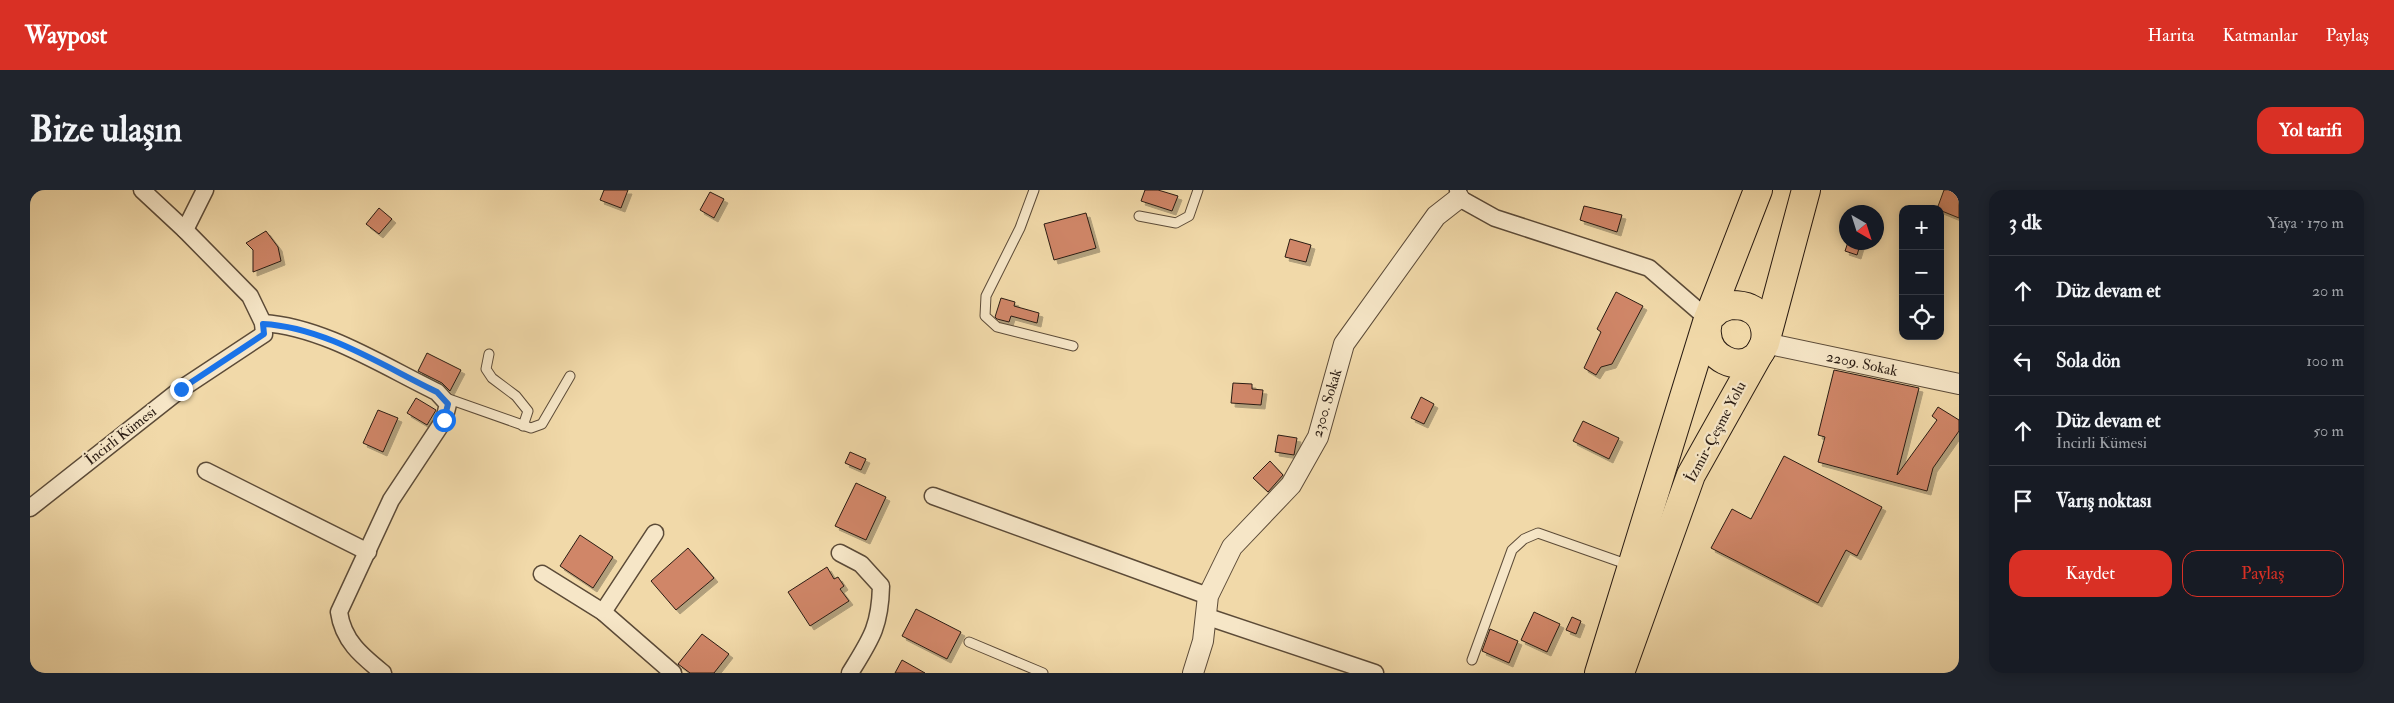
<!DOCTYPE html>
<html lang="tr">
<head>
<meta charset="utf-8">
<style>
  :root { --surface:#171b24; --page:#20242c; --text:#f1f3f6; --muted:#9ea1a6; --line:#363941; --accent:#d93025 }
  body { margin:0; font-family:"IM FELL Double Pica",serif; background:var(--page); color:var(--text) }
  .controls { position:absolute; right:15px; top:15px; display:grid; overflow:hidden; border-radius:10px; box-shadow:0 2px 12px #0003 }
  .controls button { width:45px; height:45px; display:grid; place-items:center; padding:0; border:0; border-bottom:1px solid var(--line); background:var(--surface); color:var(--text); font:25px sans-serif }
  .compass { position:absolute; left:1809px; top:15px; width:45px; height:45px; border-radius:50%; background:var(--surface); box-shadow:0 2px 12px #0003; rotate:141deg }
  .stop { position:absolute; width:15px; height:15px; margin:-11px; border:4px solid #1a73e8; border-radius:50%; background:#fff }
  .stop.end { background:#1a73e8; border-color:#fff; box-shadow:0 1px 5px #0008 }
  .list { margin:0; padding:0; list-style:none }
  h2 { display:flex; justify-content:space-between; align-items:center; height:65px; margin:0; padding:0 20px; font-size:21px }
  h2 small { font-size:16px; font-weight:400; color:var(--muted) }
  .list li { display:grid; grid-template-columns:32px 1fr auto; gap:15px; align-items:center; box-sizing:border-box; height:70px; padding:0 20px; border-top:1px solid var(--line) }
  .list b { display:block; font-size:19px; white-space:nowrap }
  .list p { margin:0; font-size:16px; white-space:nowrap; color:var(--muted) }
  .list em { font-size:16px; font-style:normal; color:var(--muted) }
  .actions { display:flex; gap:10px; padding:15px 20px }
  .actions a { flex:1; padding:11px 0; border:1px solid var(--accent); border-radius:15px; text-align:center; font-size:18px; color:var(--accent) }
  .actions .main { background:var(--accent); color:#fff }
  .icon { flex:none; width:28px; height:28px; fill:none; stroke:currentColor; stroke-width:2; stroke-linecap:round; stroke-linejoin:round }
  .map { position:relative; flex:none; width:1929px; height:483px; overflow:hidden; border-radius:15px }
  header { display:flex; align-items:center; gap:30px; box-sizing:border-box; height:70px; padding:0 25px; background:var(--accent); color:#fff }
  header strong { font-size:24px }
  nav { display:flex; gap:28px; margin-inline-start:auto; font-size:18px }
  .intro { display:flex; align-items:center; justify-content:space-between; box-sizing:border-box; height:120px; padding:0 30px }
  h1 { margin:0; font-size:35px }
  .button { padding:12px 22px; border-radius:15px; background:var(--accent); color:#fff; font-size:18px; font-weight:700 }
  main { display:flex; gap:30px; padding:0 30px }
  aside { flex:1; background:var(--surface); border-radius:15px; box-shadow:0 2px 12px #0003 }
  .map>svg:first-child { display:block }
</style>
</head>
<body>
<header>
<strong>Waypost</strong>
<nav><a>Harita</a><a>Katmanlar</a><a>Paylaş</a></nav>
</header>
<div class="intro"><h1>Bize ulaşın</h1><a class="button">Yol tarifi</a></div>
<main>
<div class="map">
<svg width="1929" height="483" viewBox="0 0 1929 483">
  <defs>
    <filter id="shadow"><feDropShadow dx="4" dy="4" stdDeviation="0" flood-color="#0004"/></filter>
  </defs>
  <rect width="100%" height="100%" fill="#f1d9a9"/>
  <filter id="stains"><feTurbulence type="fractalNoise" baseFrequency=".004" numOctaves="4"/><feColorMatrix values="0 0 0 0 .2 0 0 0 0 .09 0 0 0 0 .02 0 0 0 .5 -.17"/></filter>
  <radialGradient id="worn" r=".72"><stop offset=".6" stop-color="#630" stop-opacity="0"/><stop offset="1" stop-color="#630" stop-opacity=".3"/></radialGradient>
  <g fill="#d08667" stroke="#2a1c13" filter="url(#shadow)">
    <polygon points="574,0 598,0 591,18 570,10"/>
    <polygon points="1115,0 1128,0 1148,6 1142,21 1111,11"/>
    <polygon points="1914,0 1929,0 1929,28 1907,19"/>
    <polygon points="680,2 694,9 684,28 670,20"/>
    <polygon points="1554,16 1592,25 1587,42 1550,30"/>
    <polygon points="349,18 362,29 349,44 336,34"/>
    <polygon points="1056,23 1066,58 1024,70 1014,34"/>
    <polygon points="236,41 248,57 251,71 223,82 223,60 216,53"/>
    <polygon points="1260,49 1281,55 1276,72 1255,67"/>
    <polygon points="1818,52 1831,52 1827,65 1815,61"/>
    <polygon points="1586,102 1613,116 1582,174 1571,177 1566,185 1554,178 1571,142 1567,139"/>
    <polygon points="971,108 985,112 984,116 1009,123 1007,133 981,126 979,132 967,129 965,127"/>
    <polygon points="397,163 431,180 420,201 412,193 388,181"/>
    <polygon points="1804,180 1889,198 1867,285 1907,230 1902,226 1908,217 1929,230 1929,241 1903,278 1897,301 1788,272 1795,247 1788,245"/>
    <polygon points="1203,193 1222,194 1222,199 1233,200 1231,215 1201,213"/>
    <polygon points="1391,207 1404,214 1394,234 1381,228"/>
    <polygon points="386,208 406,220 397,235 377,223"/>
    <polygon points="348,220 368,228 353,262 333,253"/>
    <polygon points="1553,231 1589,248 1579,269 1543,251"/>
    <polygon points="1248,245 1267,248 1264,265 1245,262"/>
    <polygon points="820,262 836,269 831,280 815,273"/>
    <polygon points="1754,266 1852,317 1827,366 1816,360 1788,413 1681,358 1702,319 1721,329"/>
    <polygon points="1240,271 1253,285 1238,302 1223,288"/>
    <polygon points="826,293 856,307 836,350 805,336"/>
    <polygon points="550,345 583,367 563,398 530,376"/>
    <polygon points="658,358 684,388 646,420 621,391"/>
    <polygon points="797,377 804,389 808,387 814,396 810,399 819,411 780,436 758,402"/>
    <polygon points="886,419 931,442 917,469 872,446"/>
    <polygon points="1504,422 1530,434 1517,462 1491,450"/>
    <polygon points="1542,427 1551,431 1546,444 1536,440"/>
    <polygon points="1460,439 1488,451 1479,473 1452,461"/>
    <polygon points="672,444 699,464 684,483 660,483 648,474"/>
    <polygon points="872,470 895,483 865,483"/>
  </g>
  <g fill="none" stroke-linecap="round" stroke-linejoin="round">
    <g stroke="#5c4b38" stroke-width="11">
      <g id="service">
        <polyline points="1004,0 990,38 956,106 955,126 967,137 1043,156"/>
        <polyline points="1109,26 1146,33 1159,26 1168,0"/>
        <polyline points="459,164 456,179 462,188 486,206 498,221 493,236"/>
        <polyline points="416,208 501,238 512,234 540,186"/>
        <polyline points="939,452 1013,483"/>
        <polyline points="1442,470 1482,360 1494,349 1508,343 1599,375"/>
      </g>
    </g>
    <g stroke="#5c4b38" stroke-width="19">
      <g id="minor">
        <polyline points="1428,0 1429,8 1465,28 1619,78 1678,129"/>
        <polyline points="155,40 175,0"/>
        <path d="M 233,133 C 294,137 353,176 407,202 L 418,214 L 414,230 L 361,310 L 309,422 C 313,451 332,466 353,483"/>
        <polyline points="176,281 338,362"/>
        <polyline points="903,306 1178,406"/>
        <polyline points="0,318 151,199 234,144 233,133 220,106 155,40 112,0"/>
        <path d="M 810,363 L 831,374 L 851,396 C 850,437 841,449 820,483"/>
        <polyline points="512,384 573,422 643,483"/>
        <polyline points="573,422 625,343"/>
        <polyline points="1175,426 1345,483"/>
      </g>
    </g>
    <g stroke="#5c4b38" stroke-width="22">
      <g id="tertiary">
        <polyline points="1735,153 1929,194"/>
        <polyline points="1163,483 1173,451 1178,406 1202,357 1261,295 1288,247 1314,154 1406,26 1429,8"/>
      </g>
    </g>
    <g stroke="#2a1c13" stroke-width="30">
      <g id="trunk">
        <path d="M 1700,115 C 1706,115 1713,115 1719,118 C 1738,126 1741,153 1726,167 C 1707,183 1678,167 1677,144 C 1676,139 1678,134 1678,129 L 1689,119 Z"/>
        <polyline points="1569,483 1678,129 1728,0"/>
        <polyline points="1590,483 1661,285 1735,153 1776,0"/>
      </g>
    </g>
    <use href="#service" stroke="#f6e6c7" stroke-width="9"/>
    <use href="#minor" stroke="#f6e6c7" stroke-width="16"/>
    <use href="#tertiary" stroke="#f6e6c7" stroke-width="20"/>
    <use href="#trunk" stroke="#f1d9a9" stroke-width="28"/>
  </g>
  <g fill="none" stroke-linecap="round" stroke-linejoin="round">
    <path stroke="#1a73e8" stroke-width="6" d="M 151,199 L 234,144 L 233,134 C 294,137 353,176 407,202 L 418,214 L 414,230"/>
  </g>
  <g text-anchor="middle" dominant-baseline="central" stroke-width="4.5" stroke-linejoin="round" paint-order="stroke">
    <g font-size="15" fill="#2a1c13" stroke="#f6e6c7">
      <text transform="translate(1832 174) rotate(12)">2209. Sokak</text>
      <text transform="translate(1297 213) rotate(-73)">2300. Sokak</text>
      <text transform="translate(1686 242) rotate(-62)">İzmir-Çeşme Yolu</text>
      <text transform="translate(91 246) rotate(-38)">İncirli Kümesi</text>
    </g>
  </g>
  <rect width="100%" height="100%" filter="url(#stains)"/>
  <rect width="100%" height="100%" fill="url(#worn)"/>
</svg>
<div class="controls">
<button>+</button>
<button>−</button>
<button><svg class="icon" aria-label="locate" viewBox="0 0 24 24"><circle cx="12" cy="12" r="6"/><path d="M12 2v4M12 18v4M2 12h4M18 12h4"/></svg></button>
</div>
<svg class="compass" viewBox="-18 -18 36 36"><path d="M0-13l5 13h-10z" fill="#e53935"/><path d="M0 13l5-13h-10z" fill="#9ea1a6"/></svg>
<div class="stop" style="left:414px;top:230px"></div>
<div class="stop end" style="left:151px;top:199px"></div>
</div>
<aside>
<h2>3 dk<small>Yaya · 170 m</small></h2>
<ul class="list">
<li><svg class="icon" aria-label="ahead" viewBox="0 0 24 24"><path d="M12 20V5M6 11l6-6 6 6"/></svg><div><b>Düz devam et</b></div><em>20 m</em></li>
<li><svg class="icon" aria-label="left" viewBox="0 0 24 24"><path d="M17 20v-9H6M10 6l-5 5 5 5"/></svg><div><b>Sola dön</b></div><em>100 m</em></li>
<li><svg class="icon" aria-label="ahead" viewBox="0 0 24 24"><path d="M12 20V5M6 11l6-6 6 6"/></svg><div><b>Düz devam et</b><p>İncirli Kümesi</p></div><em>50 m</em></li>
<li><svg class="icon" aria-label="arrive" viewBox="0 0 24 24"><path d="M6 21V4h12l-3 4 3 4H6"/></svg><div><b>Varış noktası</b></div></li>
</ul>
<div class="actions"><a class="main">Kaydet</a><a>Paylaş</a></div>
</aside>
</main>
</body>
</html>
